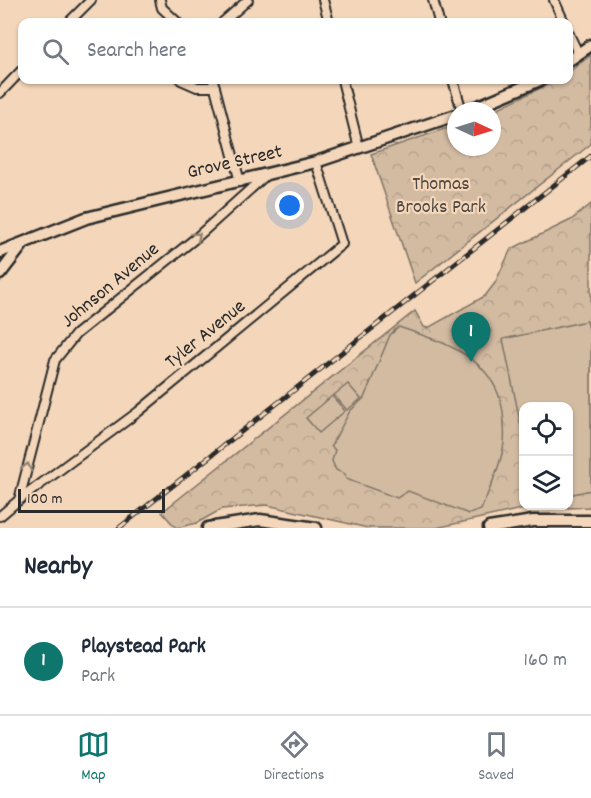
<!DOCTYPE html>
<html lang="en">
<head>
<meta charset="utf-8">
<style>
  :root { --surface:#fff; --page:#f6f6f7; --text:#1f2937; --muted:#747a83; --line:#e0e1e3; --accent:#0f766e }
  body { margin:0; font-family:Dekko,sans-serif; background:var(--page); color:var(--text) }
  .controls { position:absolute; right:18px; bottom:18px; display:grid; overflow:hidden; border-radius:12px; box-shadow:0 2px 4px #0004 }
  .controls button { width:54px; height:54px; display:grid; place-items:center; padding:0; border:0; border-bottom:2px solid var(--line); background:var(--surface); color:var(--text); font:30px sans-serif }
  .compass { position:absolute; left:447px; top:102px; width:54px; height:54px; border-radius:50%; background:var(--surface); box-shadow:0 2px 4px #0004; rotate:94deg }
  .scale { position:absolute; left:18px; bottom:15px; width:147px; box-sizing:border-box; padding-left:6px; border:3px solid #2b2b2b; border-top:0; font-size:16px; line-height:21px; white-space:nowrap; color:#2b2b2b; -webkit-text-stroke:4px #f4d7ba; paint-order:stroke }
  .you { position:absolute; left:290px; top:206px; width:21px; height:21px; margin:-15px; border:4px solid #fff; border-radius:50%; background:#1a73e8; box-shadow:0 0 0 9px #1a73e833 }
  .badge { display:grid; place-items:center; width:39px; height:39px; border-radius:50%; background:var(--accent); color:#fff; font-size:20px; font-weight:700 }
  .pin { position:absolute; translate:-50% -50px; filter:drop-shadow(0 2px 3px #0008) }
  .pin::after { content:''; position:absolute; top:32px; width:21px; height:18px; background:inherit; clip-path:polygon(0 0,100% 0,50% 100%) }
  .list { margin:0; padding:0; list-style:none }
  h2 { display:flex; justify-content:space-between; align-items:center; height:78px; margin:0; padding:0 24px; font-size:26px }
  h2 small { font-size:20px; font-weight:400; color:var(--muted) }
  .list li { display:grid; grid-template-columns:39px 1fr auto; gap:18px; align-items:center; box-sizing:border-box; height:108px; padding:0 24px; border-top:2px solid var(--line) }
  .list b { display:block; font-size:22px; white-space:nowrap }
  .list p { margin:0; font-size:20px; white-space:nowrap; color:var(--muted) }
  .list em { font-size:20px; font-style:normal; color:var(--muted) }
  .icon { flex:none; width:33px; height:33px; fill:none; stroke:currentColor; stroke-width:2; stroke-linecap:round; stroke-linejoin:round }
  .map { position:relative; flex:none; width:591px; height:528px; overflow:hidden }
  .search { position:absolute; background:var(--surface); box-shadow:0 2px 4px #0004; left:18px; right:18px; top:18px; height:66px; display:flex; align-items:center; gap:15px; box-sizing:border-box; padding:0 21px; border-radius:12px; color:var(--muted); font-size:22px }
  .sheet { height:186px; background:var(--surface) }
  nav { display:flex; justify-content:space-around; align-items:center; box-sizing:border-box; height:84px; border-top:2px solid var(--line); background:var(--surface); font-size:16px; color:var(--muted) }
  nav a { display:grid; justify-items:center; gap:3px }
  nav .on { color:var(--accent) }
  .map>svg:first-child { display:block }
</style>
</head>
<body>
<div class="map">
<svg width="591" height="528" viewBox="0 0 591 528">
  <defs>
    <pattern id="park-crowns" width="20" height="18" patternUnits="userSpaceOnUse" patternTransform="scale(1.5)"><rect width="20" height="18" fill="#d3bba2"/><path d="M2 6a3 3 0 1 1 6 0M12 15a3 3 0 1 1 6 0" fill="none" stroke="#b5a18c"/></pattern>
  </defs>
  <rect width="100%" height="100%" fill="#f4d7ba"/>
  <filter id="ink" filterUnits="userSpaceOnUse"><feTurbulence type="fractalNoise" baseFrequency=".0167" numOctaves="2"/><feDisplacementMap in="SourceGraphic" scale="12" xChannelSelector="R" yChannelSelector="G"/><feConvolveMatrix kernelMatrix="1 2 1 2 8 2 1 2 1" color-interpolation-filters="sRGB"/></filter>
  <g filter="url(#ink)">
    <g fill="url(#park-crowns)" stroke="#7f7366" stroke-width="1.5" fill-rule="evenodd">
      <polygon points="591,55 591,144 415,283 371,154 456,125 456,147 492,147 492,111 558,80 568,80 569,72"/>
      <path d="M 591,204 L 591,507 L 517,510 L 436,528 L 368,528 L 267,505 L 222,509 L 197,523 L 176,528 L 162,512 L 415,311 L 424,327 L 428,328 L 485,296 L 495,283 L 511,249 L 571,220 ZM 524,406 L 568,406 L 568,506 L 524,506 Z"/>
    </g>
    <g fill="#d3bba2" stroke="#7f7366" stroke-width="1.5">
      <polygon points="587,321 591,338 591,490 569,495 568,406 524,406 523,436 503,339"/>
      <path d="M 399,327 C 445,343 495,357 503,412 C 504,424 506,437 503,449 C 499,470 489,490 481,510 L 469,514 L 408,491 L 397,498 L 346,479 L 345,474 L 336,470 L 332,461 L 335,450 L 331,446 L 350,411 L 364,398 L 390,335 Z"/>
      <polygon points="348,384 361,399 347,410 334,395"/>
      <polygon points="332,396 345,411 319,433 306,418"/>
    </g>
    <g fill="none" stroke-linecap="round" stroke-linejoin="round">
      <g stroke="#2b2b2b" stroke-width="12">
        <g id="street">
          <polyline points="160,0 162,8 177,22"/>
          <polyline points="323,0 329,22"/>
          <polyline points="433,0 439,22"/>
          <polyline points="554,0 564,22"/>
          <polyline points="69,22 91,0"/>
          <polyline points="223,22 248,0"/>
          <polyline points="568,32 578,53"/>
          <polyline points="181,80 197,87 215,87"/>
          <polyline points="213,80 240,182"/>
          <polyline points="342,80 359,148"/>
          <polyline points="453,80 462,111"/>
          <polyline points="0,93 22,70"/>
          <polyline points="19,500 138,412 342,244 316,162"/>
          <polyline points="0,516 19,500 55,360 76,334 197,237 265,176"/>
        </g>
      </g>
      <g stroke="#2b2b2b" stroke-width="15">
        <g id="secondary">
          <polyline points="568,61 591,45"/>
          <polyline points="467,111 540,80"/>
          <polyline points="0,252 86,218 316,162 456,115"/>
          <polyline points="0,274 23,244"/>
          <polyline points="208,528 260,520 316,528"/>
          <polyline points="489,528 533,521 591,521"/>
        </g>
      </g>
      <use href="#street" stroke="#f4d7ba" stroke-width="8"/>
      <use href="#secondary" stroke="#f4d7ba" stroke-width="10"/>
      <g stroke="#2b2b2b" stroke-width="5">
        <polyline id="rail" points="119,528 591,156"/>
      </g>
      <use href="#rail" stroke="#f4d7ba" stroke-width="3" stroke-dasharray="9" stroke-linecap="butt"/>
    </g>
    <defs><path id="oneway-chevron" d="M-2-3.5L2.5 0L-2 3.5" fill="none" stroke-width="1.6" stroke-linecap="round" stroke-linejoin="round" transform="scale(1.5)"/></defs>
    <g stroke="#908172">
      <use href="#oneway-chevron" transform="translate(197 236) rotate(-40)"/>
      <use href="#oneway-chevron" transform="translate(27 467) rotate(-76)"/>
    </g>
  </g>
  <g text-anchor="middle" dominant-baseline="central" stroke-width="4.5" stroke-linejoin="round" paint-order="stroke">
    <g font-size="20" fill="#2b2b2b" stroke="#f4d7ba">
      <text transform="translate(235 163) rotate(-13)">Grove Street</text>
      <text transform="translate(111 286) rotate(-40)">Johnson Avenue</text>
      <text transform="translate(206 335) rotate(-39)">Tyler Avenue</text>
    </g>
    <g font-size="20" fill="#4d4843" stroke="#f4d7ba">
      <text x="441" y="185">Thomas<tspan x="441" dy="23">Brooks Park</tspan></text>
    </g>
  </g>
</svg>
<div class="controls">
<button><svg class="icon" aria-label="locate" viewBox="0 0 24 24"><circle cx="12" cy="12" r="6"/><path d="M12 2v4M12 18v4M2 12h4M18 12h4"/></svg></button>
<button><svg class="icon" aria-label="layers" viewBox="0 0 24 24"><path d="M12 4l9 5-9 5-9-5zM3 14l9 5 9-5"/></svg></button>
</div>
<svg class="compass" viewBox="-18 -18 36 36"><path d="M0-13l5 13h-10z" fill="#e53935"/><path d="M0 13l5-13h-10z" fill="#747a83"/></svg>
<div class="scale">100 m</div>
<div class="you"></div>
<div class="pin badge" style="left:471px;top:362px">1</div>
<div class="search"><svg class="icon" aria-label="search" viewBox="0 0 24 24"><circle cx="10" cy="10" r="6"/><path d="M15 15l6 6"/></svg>Search here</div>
</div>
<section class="sheet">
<h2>Nearby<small></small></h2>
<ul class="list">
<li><span class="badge">1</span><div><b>Playstead Park</b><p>Park</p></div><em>160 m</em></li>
</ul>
</section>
<nav>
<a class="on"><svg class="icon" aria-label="map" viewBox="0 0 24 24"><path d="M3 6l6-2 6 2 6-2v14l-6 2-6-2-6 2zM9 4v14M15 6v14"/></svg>Map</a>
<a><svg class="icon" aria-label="directions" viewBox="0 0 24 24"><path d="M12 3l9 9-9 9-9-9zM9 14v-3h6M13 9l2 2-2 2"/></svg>Directions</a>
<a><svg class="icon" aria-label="saved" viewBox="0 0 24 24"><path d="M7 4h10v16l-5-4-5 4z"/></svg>Saved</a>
</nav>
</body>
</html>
